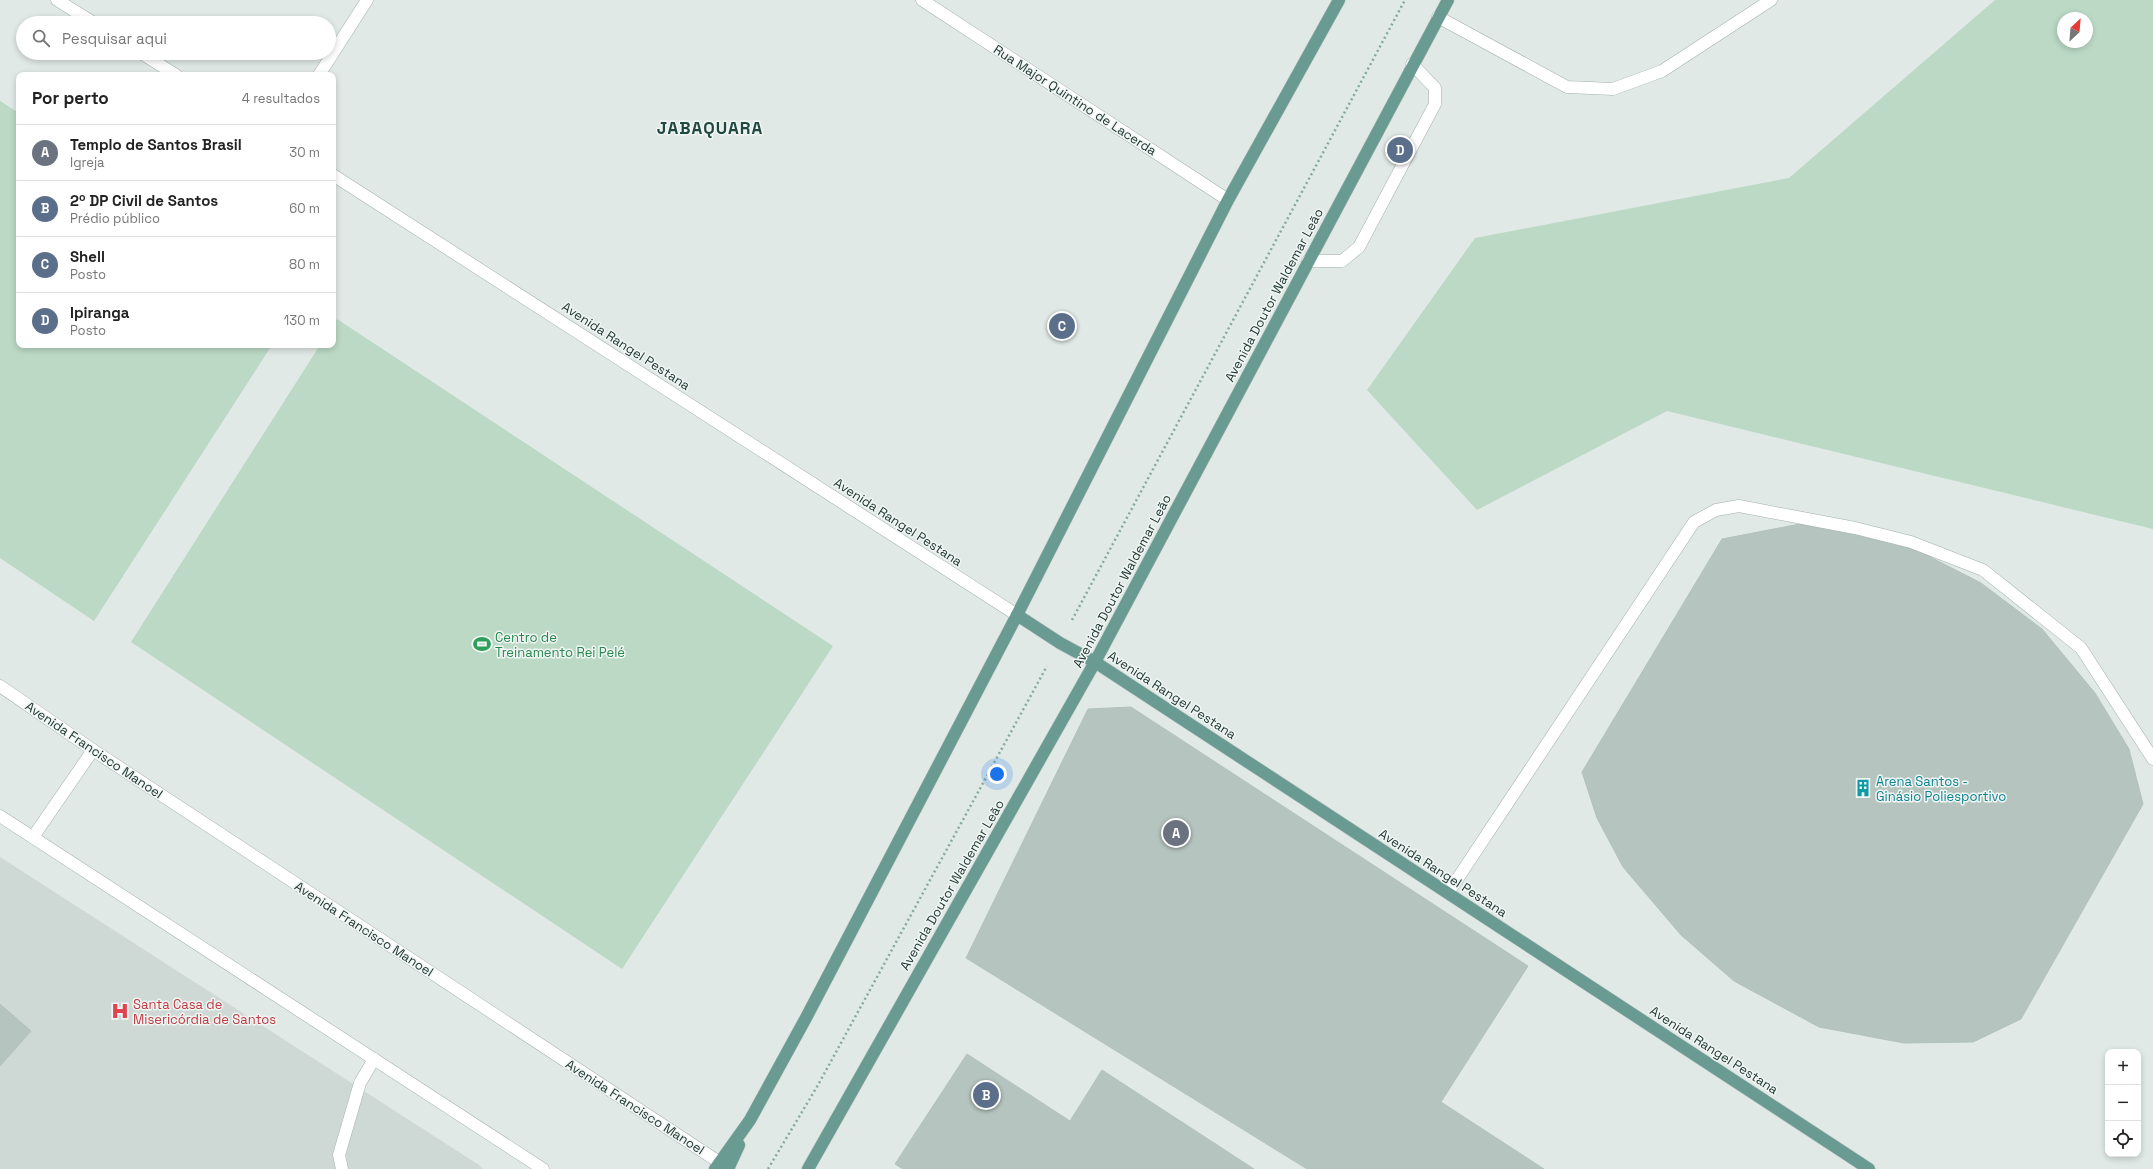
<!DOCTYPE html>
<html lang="pt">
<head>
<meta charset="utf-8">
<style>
  :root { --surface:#fff; --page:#f2f2f2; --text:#222; --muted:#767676; --line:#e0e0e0; --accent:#0f766e }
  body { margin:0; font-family:"Space Grotesk",sans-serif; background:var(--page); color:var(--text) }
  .controls { position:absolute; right:12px; bottom:12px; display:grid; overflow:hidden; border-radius:8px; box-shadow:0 2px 6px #0003 }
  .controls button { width:36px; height:36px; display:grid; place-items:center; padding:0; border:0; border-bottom:1px solid var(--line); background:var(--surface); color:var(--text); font:20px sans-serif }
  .compass { position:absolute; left:2057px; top:12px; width:36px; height:36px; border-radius:50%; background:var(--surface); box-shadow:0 2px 6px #0003; rotate:26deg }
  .you { position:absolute; left:997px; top:774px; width:14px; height:14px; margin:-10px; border:3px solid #fff; border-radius:50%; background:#1a73e8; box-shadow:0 0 0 6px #1a73e833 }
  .badge { display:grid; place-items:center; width:26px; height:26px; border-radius:50%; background:var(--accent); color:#fff; font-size:13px; font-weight:700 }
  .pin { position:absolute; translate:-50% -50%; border:2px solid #fff; box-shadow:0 1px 4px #0006 }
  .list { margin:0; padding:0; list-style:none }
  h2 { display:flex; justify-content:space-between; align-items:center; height:52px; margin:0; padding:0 16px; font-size:17px }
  h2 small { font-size:13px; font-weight:400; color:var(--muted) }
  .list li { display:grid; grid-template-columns:26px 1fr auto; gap:12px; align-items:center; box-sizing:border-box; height:56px; padding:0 16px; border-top:1px solid var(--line) }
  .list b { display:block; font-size:15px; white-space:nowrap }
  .list p { margin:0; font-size:13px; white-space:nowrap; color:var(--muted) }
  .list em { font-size:13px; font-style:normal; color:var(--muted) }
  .icon { flex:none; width:22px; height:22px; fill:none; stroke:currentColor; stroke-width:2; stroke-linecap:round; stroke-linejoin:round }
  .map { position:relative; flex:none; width:2153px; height:1169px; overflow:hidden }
  .search { position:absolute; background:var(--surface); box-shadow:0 2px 6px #0003; left:16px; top:16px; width:320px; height:44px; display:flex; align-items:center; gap:10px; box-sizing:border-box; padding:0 14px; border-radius:22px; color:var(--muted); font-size:15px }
  .panel { position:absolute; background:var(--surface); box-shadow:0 2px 6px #0003; left:16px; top:72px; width:320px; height:276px; border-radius:8px }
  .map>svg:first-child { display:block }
</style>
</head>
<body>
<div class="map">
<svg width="2153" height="1169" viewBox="0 0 2153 1169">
  <rect width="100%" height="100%" fill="#e0e9e6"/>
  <polygon fill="#ced9d5" points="0,857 479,1165 483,1169 0,1169"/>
  <g fill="#bbd9c5" fill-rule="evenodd">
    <path d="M 1995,0 L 2153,0 L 2153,529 L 1667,411 L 1477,510 L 1367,390 L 1475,238 L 1789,178 ZM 2063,18 L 2087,18 L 2087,42 L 2063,42 Z"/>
    <polygon points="0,101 19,113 19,345 272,345 94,621 0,558"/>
    <polygon points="337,319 833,646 622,969 131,642 320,345 333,345 333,325"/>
  </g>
  <g fill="#b6c4bf" stroke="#b3c2bd">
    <polygon points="1805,523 1903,543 1981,583 2042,629 2095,693 2129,749 2143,804 2021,1019 1973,1042 1904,1043 1819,1027 1734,981 1681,935 1623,867 1597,818 1582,772 1722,539"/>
    <polygon points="1131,707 1528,966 1441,1102 1544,1169 1307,1169 966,958 1088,709"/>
    <polygon points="0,1004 31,1031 0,1066"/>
    <polygon points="967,1054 1070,1121 1102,1070 1254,1169 903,1169 895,1164"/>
  </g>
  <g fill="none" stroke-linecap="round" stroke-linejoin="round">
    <g stroke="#a3b0ad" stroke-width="13">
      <g id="minor">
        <polyline points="57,0 94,23"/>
        <polyline points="922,0 1228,200"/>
        <polyline points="1438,17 1567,87 1613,89 1662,71 1771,0"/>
        <polyline points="141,53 176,75"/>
        <polyline points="319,75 367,0"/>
        <polyline points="333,175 1017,615"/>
        <polyline points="1308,261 1342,261 1359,247 1435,104 1435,88 1412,64"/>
        <polyline points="0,686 93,750 728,1168"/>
        <polyline points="0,816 543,1169"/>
        <polyline points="33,837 93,750"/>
        <polyline points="1448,893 1694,522 1716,510 1739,506 1855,528 1911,542 1983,570 2081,648 2153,759"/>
        <polyline points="342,1169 339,1155 360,1083 374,1059"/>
      </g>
    </g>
    <g stroke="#bdc3c2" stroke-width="13">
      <g id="major">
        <polyline points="1017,615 1060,643 1095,662 1869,1169"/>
        <polyline points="715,1169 750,1120 807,1016 1017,615 1228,200 1339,0"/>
        <polyline points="728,1169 739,1145"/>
        <polyline points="808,1169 1095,662 1448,0"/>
      </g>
    </g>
    <g stroke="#83aaa1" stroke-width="2.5" stroke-dasharray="2 3" stroke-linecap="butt">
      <polyline points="1072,620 1405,0"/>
      <polyline points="768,1169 818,1085 1047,666"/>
    </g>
    <use href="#minor" stroke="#fff" stroke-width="12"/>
    <use href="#major" stroke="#699b92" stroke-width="12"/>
  </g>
  <defs>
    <g id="stadium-bare" transform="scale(1.38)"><path d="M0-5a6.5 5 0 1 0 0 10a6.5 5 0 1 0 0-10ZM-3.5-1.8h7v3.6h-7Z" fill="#2e9e5b" stroke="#f0f6f4" stroke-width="2.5" paint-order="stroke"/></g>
    <g id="building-bare" transform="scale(1.38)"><path d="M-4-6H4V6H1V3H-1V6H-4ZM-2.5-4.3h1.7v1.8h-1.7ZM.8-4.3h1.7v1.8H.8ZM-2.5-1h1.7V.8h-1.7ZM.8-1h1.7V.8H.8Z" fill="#0f9aa8" stroke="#f0f6f4" stroke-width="2.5" paint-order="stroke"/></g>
    <g id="hospital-bare" transform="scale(1.38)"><path d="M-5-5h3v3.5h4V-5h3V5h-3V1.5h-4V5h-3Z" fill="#e0444e" stroke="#f0f6f4" stroke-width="2.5" paint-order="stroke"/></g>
  </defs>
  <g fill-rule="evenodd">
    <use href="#stadium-bare" x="482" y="644"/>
    <use href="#building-bare" x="1863" y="788"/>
    <use href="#hospital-bare" x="120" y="1011"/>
  </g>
  <g text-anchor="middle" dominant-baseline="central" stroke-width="3" stroke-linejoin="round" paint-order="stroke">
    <g font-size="13" fill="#223834" stroke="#f0f6f4">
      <text transform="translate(1075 100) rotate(33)">Rua Major Quintino de Lacerda</text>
      <text transform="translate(1274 295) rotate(-62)">Avenida Doutor Waldemar Leão</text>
      <text transform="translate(626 346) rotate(33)">Avenida Rangel Pestana</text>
      <text transform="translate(898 522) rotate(33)">Avenida Rangel Pestana</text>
      <text transform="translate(1122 581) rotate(-62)">Avenida Doutor Waldemar Leão</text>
      <text transform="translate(1172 695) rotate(33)">Avenida Rangel Pestana</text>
      <text transform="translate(94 750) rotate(34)">Avenida Francisco Manoel</text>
      <text transform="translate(1443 873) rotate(33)">Avenida Rangel Pestana</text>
      <text transform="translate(952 885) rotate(-60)">Avenida Doutor Waldemar Leão</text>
      <text transform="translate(364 929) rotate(33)">Avenida Francisco Manoel</text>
      <text transform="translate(1714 1050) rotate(33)">Avenida Rangel Pestana</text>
      <text transform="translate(635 1107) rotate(33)">Avenida Francisco Manoel</text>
    </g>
    <g font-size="13" fill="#27864d" stroke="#f0f6f4" text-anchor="start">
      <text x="495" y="637">Centro de<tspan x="495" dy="15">Treinamento Rei Pelé</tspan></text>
    </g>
    <g font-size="13" fill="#0d838f" stroke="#f0f6f4" text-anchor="start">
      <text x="1876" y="781">Arena Santos -<tspan x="1876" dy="15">Ginásio Poliesportivo</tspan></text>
    </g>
    <g font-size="13" fill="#be3a42" stroke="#f0f6f4" text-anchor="start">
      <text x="133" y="1004">Santa Casa de<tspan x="133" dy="15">Misericórdia de Santos</tspan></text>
    </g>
    <g font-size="17" font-weight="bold" letter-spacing="1" fill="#204841" stroke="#f0f6f4">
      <text x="710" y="128">JABAQUARA</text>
    </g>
  </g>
</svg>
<div class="controls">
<button>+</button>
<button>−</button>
<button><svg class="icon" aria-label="locate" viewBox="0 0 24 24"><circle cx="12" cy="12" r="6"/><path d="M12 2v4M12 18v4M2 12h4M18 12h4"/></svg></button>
</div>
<svg class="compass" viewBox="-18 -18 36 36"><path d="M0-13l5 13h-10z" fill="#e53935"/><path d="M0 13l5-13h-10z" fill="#767676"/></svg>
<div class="you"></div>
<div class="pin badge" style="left:1176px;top:833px;background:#6b7280">A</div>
<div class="pin badge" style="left:986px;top:1095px;background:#5c6f8a">B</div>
<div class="pin badge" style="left:1062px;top:326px;background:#5c6f8a">C</div>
<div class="pin badge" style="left:1400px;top:150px;background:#5c6f8a">D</div>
<div class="search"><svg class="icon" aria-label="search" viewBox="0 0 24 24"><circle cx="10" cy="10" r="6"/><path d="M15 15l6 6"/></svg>Pesquisar aqui</div>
<section class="panel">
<h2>Por perto<small>4 resultados</small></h2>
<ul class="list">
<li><span class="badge" style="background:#6b7280">A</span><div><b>Templo de Santos Brasil</b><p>Igreja</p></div><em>30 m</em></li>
<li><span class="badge" style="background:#5c6f8a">B</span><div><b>2º DP Civil de Santos</b><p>Prédio público</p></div><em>60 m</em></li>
<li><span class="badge" style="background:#5c6f8a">C</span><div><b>Shell</b><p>Posto</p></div><em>80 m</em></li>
<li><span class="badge" style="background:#5c6f8a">D</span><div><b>Ipiranga</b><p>Posto</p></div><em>130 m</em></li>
</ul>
</section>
</div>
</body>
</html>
